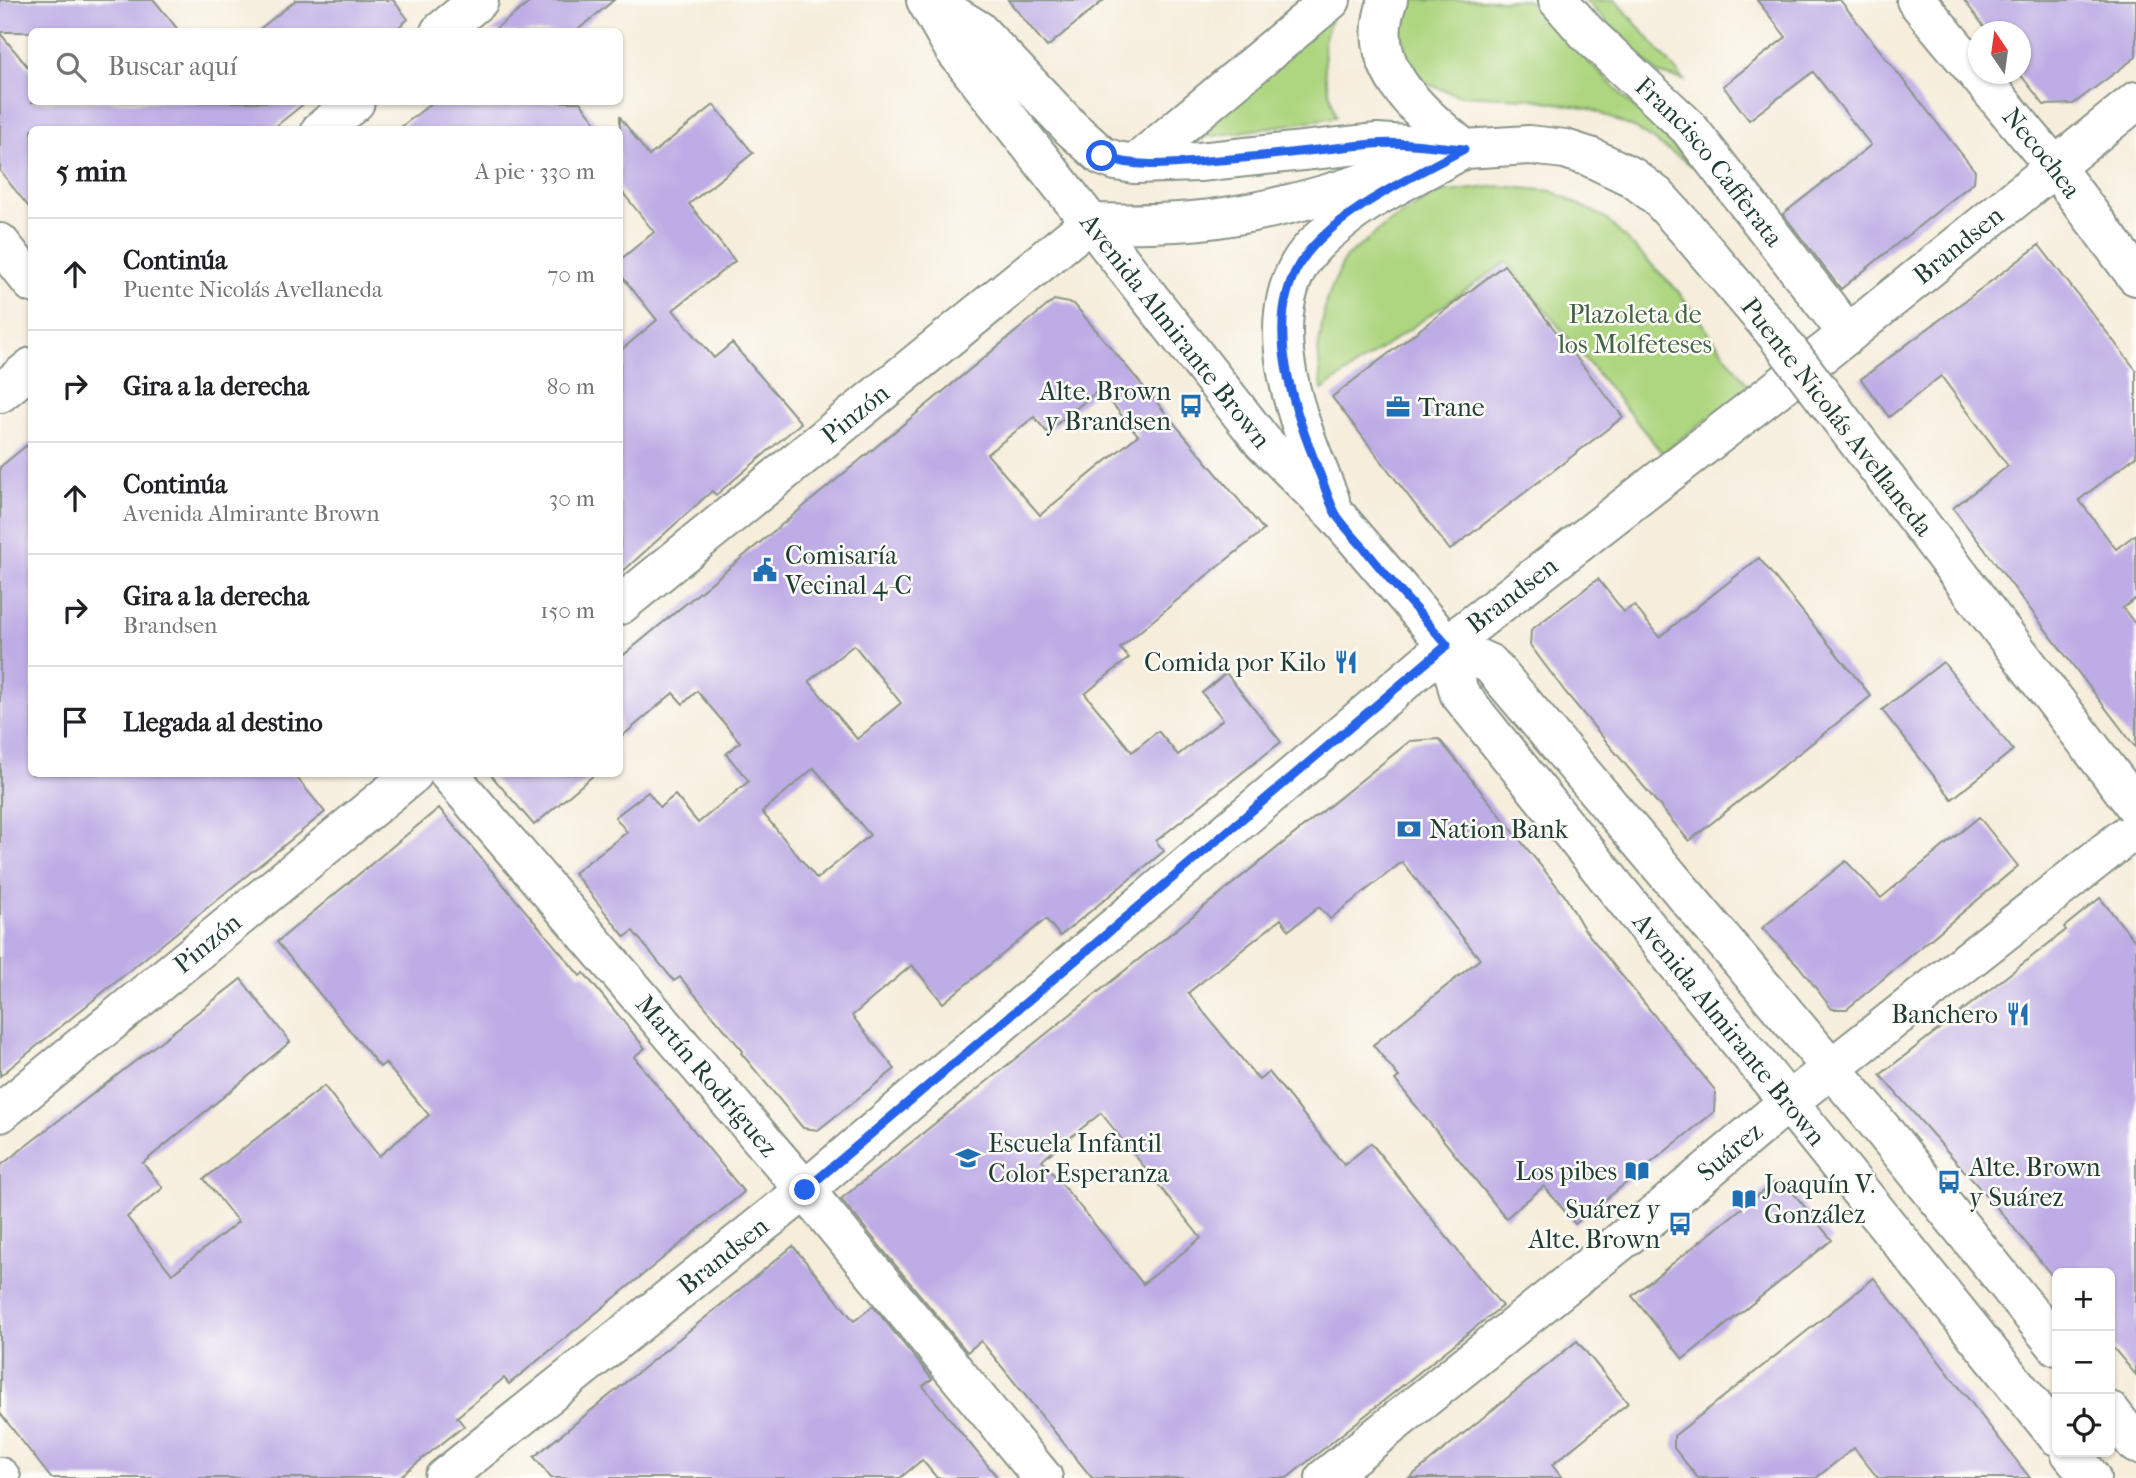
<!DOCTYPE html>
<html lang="es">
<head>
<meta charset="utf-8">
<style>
  :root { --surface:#fff; --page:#f2f2f2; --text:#202124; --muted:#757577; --line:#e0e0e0 }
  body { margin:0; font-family:"IM FELL French Canon",serif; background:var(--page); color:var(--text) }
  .controls { position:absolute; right:21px; bottom:21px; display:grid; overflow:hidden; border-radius:10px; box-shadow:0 2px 5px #0004 }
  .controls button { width:63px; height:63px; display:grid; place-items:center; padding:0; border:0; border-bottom:2px solid var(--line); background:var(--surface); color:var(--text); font:35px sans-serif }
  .compass { position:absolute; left:1968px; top:21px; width:63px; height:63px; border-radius:50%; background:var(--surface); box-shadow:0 2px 5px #0004; rotate:347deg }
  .stop { position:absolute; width:21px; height:21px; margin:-16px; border:5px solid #2563eb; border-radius:50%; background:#fff }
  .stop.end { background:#2563eb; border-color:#fff; box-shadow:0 2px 7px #0008 }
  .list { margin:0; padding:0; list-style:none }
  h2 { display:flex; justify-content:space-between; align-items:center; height:91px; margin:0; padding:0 28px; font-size:30px }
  h2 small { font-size:23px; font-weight:400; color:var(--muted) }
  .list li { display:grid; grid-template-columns:46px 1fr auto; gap:21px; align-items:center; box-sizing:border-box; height:112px; padding:0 28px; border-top:2px solid var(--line) }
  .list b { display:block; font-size:26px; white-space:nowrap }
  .list p { margin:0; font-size:23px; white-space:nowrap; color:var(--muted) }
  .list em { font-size:23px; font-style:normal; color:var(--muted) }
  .icon { flex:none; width:38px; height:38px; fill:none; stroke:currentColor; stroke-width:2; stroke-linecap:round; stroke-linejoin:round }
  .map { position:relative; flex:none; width:2136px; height:1478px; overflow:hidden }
  .search { position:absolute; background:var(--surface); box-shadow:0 2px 5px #0004; left:28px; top:28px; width:595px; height:77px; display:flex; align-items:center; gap:18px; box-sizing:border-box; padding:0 24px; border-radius:10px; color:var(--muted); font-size:26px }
  .panel { position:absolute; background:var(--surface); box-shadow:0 2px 5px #0004; left:28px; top:126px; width:595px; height:651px; border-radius:10px }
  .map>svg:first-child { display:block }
</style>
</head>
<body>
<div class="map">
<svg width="2136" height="1478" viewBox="0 0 2136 1478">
  <rect width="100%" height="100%" fill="#fdfcf7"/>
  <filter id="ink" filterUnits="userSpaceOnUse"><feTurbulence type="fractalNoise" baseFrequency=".0143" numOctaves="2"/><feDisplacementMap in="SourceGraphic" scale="14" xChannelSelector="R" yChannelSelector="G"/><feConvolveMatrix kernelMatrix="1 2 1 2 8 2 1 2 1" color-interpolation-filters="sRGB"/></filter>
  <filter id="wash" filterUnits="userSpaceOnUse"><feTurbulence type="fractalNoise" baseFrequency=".00686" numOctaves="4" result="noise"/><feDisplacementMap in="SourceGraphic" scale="28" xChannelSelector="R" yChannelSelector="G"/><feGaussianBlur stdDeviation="1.57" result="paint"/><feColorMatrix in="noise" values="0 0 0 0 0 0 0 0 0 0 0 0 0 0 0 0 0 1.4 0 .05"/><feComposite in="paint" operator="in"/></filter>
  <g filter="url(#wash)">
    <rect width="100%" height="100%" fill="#f6eddb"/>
    <g fill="#aed680" stroke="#668a5a" stroke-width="2">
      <polygon points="1407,0 1527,0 1694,167 1636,129 1590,109 1528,98 1458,95 1424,83 1407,60 1399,24"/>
      <polygon points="1585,0 1616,0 1684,80 1657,73"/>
      <polygon points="1333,13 1324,41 1325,75 1336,117 1189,140"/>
      <polygon points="1500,186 1552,191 1604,217 1677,290 1750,388 1662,453 1506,262 1322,390 1318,350 1326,301 1345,258 1387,224 1437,193"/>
    </g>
    <g id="blocks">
      <g fill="#bdace5" fill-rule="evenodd">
        <polygon points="0,0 154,0 180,32 0,32"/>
        <polygon points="296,0 393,0 408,19 393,32 256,32"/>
        <polygon points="533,0 614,0 575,32 491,32"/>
        <polygon points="1008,0 1104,0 1047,47"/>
        <polygon points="1757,0 1840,0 1975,171 1974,182 1841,289 1783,214 1871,145 1813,72 1749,120 1723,86 1786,37"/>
        <polygon points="1964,0 2136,0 2136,57 2073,104 2044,105 2020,74 2020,32 1988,32"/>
        <polygon points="0,33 32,72 32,102 306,102 271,130 32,130 32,211 0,171"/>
        <polygon points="433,102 580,102 602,130 397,130"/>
        <polygon points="714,105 753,153 689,204 735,261 673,310 714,358 732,343 801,423 716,495 712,491 620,574 620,351 657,320 620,274 620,260 654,232 620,189 620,117 649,156"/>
        <polygon points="2039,245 2136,370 2136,456 2079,500 2116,549 2136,534 2136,598 2123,608 2136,625 2136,748 1953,508 2008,466 1941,376 1889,417 1861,379"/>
        <polygon points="1504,265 1623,417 1450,550 1332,397"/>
        <path d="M 1054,300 L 1074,304 L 1264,530 L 1206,576 L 1120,648 L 1129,658 L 1085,694 L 1132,752 L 1158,731 L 1178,755 L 1223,719 L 1202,693 L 1226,673 L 1281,742 L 1156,841 L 1164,851 L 1060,936 L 1046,919 L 943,1003 L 912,965 L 852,1016 L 895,1069 L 818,1130 L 803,1128 L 741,1053 L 743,1051 L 680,977 L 674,981 L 633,931 L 625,937 L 574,873 L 627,832 L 615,817 L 648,792 L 660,807 L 675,795 L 698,823 L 749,781 L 726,754 L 740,742 L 697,691 L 683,704 L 673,693 L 620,738 L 620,658 ZM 1100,389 L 1138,435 L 1040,515 L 987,454 L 1034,417 L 1047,432 ZM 854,645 L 901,703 L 857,739 L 809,681 ZM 814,768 L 870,835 L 817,879 L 762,812 Z"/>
        <polygon points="32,441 32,774 294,774 325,812 0,1076 0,467"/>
        <polygon points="1759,558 1871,696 1689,841 1566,693 1530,645 1531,630 1598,579 1624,612 1634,605 1659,637"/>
        <polygon points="1943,662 2013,750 1952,799 1882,710"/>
        <path d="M 1439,739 L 1565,896 L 1584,929 L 1715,1090 L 1714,1112 L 1575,1224 L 1544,1186 L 1506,1218 L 1395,1080 L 1399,1077 L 1373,1045 L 1480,959 L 1402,862 L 1330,919 L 1319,907 L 1289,930 L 1281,919 L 1188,993 L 1259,1080 L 1269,1072 L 1344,1165 L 1371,1143 L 1502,1306 L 1287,1478 L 1092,1478 L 981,1341 L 967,1352 L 841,1199 L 1410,741 ZM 1101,1113 L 1201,1238 L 1143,1284 L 1042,1160 Z"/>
        <polygon points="490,774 595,774 534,825"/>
        <polygon points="439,808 580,976 584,973 645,1048 634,1057 744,1192 509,1384 504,1378 457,1417 464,1426 398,1478 51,1478 0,1413 0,1166 241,979 290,1042 143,1163 163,1188 127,1217 172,1274 238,1222 204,1179 324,1086 379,1156 429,1115 385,1063 380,1067 277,942"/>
        <polygon points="1979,817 2018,866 1847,1009 1832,1009 1798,965 1762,928 1846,861 1881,898"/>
        <polygon points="2100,898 2136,942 2136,1375 2110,1344 2110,1273 2057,1273 2057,1282 2005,1217 1880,1075 2066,930 2064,927"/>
        <polygon points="1773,1183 1786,1184 1832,1240 1683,1359 1632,1296"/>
        <polygon points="793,1246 854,1321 873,1306 932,1379 923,1386 998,1478 937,1478 922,1460 900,1478 551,1478 534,1457"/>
        <polygon points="1874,1278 2030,1478 1878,1478 1854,1448 1816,1478 1698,1478 1674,1448 1674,1436"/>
        <polygon points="1577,1341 1628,1403 1552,1465 1562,1478 1409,1478"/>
      </g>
    </g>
  </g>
  <g filter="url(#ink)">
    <use href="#blocks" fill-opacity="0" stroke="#8a9588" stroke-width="2"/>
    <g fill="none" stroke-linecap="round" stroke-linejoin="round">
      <g stroke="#8a9588" stroke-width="42">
        <g id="street">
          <path id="s1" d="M 1558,0 L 1587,33 L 1688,127 L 1848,334"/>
          <path id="s2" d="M 1916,0 L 2054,166 L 2136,276"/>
          <polyline points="440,32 479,0"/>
          <polyline points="321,130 355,102"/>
          <polyline points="1135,164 1331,0"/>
          <polyline points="0,243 32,283"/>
          <polyline points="0,393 32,367"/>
          <path id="s3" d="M 620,605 L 1089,223"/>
          <path id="s4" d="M 449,774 L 805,1190 L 1043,1478"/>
          <path id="s5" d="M 0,1113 L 413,774"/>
          <polyline points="0,1477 1,1478"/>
          <path id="s6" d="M 444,1478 L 805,1190 L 1447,645 L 1848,334 L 2136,101"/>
          <path id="s7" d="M 1325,1478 L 1665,1206 L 1787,1103 L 2136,828"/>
        </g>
      </g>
      <g stroke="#8a9588" stroke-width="42">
        <g id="secondary">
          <path id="s8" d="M 926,0 L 954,49 L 1263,442 L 1336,515 L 1447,645 L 1490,664 L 1865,1108 L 2057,1346"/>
          <polyline points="929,0 978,30 1071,128 1102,156 1116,161 1135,164 1199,162 1377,143 1464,149 1529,145 1565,149 1590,157 1632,177 1657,196 1685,227 1775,333"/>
          <path d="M 1388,0 C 1362,66 1419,111 1464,149"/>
          <path d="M 1089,223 C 1132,224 1176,224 1218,218 C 1275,210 1332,194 1386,175"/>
          <path d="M 1330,500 C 1303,432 1259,336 1299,265 C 1312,242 1340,221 1362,206 C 1394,185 1430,168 1464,149"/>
          <path id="s9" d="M 1447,645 L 1459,693 L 2057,1436"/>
          <polyline points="2110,1411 2136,1444"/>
          <polyline points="2070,1452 2091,1478"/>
        </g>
      </g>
      <use href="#street" stroke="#fff" stroke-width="38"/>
      <use href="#secondary" stroke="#fff" stroke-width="38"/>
      <g stroke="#8a9588" stroke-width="42" stroke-linecap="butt">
        <polyline id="secondary-bridge" points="1775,333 2136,807"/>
      </g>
      <use href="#secondary-bridge" stroke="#fff" stroke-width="38"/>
    </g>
  </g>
  <g fill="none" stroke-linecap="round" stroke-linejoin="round" filter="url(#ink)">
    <path stroke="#2563eb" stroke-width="9" d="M 805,1190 L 1447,645 C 1420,614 1393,584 1368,553 C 1358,541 1346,529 1337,516 C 1329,503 1325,486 1319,472 C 1295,412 1262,324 1300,263 C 1332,213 1413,177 1464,149 C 1435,147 1403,141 1373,144 C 1322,149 1270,156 1219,160 C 1181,163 1138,170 1102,156"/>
  </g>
  <defs>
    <g id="bus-bare" transform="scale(1.89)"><path d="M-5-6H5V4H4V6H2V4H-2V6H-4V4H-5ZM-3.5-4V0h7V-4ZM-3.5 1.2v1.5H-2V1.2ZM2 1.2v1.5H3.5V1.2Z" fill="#1f6fb2" stroke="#fdfcf7" stroke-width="2.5" paint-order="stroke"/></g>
    <g id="office-bare" transform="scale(1.89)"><path d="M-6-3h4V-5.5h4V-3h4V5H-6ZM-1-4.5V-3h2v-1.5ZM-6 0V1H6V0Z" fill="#1f6fb2" stroke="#fdfcf7" stroke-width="2.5" paint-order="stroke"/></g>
    <g id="civic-bare" transform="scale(1.89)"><path d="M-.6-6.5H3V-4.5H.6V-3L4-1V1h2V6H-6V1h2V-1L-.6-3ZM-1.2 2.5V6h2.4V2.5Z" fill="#1f6fb2" stroke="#fdfcf7" stroke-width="2.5" paint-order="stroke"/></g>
    <g id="restaurant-bare" transform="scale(1.89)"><path d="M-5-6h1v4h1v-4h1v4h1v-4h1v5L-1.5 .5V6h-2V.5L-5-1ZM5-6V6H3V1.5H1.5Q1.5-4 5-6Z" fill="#1f6fb2" stroke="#fdfcf7" stroke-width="2.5" paint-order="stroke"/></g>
    <g id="bank-bare" transform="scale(1.89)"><path d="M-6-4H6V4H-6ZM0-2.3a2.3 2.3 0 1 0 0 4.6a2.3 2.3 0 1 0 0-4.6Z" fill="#1f6fb2" stroke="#fdfcf7" stroke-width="2.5" paint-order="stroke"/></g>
    <g id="school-bare" transform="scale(1.89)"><path d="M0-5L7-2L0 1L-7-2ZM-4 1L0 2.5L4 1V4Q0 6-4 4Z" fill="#1f6fb2" stroke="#fdfcf7" stroke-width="2.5" paint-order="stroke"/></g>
    <g id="library-bare" transform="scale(1.89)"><path d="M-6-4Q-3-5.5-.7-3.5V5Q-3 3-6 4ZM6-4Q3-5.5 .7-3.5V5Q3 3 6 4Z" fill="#1f6fb2" stroke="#fdfcf7" stroke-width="2.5" paint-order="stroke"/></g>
  </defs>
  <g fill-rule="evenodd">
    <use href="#bus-bare" x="1191" y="406"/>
    <use href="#office-bare" x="1398" y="407"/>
    <use href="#civic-bare" x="765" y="570"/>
    <use href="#restaurant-bare" x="1346" y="662"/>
    <use href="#bank-bare" x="1409" y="829"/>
    <use href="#restaurant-bare" x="2018" y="1014"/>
    <use href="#school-bare" x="968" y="1158"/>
    <use href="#library-bare" x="1637" y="1171"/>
    <use href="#bus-bare" x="1949" y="1182"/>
    <use href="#library-bare" x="1744" y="1199"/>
    <use href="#bus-bare" x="1680" y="1224"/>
  </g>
  <g text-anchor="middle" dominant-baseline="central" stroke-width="5" stroke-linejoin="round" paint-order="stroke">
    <g font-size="26" fill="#1f3d34" stroke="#fdfcf7">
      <text stroke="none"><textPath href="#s2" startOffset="198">Necochea</textPath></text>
      <text stroke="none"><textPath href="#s1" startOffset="222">Francisco Cafferata</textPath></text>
      <text stroke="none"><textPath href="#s6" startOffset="1953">Brandsen</textPath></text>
      <text stroke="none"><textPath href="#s8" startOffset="415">Avenida Almirante Brown</textPath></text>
      <text stroke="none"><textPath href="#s3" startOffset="303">Pinzón</textPath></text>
      <text transform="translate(1837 417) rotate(52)">Puente Nicolás Avellaneda</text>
      <text stroke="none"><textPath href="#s6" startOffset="1386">Brandsen</textPath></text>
      <text stroke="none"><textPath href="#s5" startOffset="268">Pinzón</textPath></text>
      <text stroke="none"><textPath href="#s9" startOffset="481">Avenida Almirante Brown</textPath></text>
      <text stroke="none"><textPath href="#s4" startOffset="397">Martín Rodríguez</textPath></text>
      <text stroke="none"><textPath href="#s7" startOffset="520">Suárez</textPath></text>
      <text stroke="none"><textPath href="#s6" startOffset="357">Brandsen</textPath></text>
    </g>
    <g font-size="26" fill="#436347" stroke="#fdfcf7">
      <text x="1635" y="314">Plazoleta de<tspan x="1635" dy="30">los Molfeteses</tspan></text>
    </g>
    <g font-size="26" fill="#1f3d34" stroke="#fdfcf7" text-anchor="start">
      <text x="1171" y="391" text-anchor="end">Alte. Brown<tspan x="1171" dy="30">y Brandsen</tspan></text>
      <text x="1418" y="407">Trane</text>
      <text x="785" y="555">Comisaría<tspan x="785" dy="30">Vecinal 4-C</tspan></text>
      <text x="1326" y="662" text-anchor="end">Comida por Kilo</text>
      <text x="1429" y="829">Nation Bank</text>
      <text x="1998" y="1014" text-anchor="end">Banchero</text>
      <text x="988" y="1143">Escuela Infantil<tspan x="988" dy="30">Color Esperanza</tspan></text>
      <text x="1969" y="1167">Alte. Brown<tspan x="1969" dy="30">y Suárez</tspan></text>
      <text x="1617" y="1171" text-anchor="end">Los pibes</text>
      <text x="1764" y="1184">Joaquín V.<tspan x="1764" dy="30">González</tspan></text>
      <text x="1660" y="1209" text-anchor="end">Suárez y<tspan x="1660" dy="30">Alte. Brown</tspan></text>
    </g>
  </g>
</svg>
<div class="controls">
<button>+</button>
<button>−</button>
<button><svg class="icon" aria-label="locate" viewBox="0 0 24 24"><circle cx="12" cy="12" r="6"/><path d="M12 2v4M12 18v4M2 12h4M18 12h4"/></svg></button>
</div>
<svg class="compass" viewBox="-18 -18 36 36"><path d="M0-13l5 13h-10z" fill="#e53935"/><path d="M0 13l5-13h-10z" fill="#757577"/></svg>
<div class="stop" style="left:1102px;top:156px"></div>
<div class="stop end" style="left:805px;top:1190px"></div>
<div class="search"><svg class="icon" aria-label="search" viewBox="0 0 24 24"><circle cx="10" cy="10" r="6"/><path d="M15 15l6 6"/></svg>Buscar aquí</div>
<section class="panel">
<h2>5 min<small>A pie · 330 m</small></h2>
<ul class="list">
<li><svg class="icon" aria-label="ahead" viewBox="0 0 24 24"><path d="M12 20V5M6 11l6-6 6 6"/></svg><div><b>Continúa</b><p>Puente Nicolás Avellaneda</p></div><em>70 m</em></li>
<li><svg class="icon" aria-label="right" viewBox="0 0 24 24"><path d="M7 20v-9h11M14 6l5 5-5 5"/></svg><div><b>Gira a la derecha</b></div><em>80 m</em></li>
<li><svg class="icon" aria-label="ahead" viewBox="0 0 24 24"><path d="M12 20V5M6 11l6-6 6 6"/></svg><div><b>Continúa</b><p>Avenida Almirante Brown</p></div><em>30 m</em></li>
<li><svg class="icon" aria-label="right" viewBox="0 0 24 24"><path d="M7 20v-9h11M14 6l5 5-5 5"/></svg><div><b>Gira a la derecha</b><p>Brandsen</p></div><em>150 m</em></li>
<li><svg class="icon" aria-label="arrive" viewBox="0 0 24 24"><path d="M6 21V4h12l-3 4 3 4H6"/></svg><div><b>Llegada al destino</b></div></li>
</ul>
</section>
</div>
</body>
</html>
